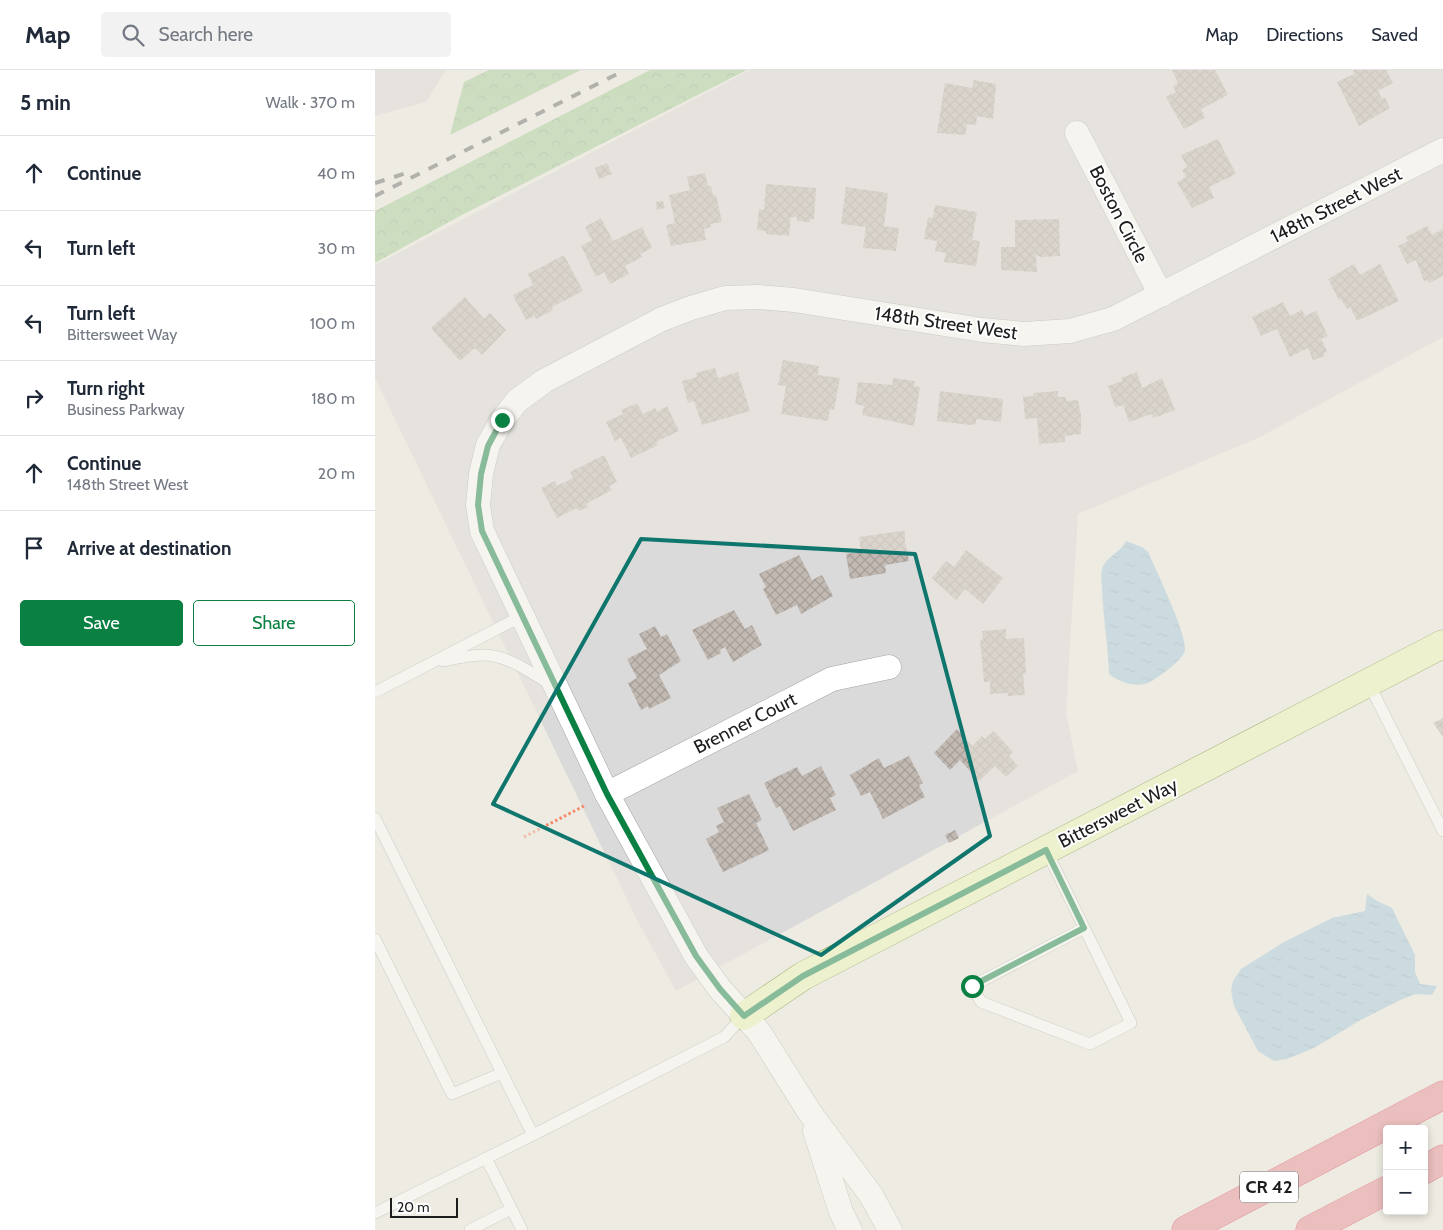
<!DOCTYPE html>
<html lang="en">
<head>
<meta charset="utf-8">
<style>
  :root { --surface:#fff; --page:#f2f2f3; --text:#1f2937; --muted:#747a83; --line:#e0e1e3; --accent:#0b8043 }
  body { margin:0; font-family:Cabin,sans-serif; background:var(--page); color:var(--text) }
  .controls { position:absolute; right:15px; bottom:15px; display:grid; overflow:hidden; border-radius:5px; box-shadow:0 2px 8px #0003 }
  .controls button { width:45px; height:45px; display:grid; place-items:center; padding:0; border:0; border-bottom:1px solid var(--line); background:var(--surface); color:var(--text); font:25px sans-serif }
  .scale { position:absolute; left:15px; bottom:12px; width:68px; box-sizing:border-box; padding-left:5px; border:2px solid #1d1d1d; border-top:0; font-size:14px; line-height:18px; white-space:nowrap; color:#1d1d1d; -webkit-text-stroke:4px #fff; paint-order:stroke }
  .stop { position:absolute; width:15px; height:15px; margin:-11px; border:4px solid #0b8043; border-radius:50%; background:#fff }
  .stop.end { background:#0b8043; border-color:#fff; box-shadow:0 1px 5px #0008 }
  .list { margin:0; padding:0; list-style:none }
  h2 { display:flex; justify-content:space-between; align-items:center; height:65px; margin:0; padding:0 20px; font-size:21px }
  h2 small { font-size:16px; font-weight:400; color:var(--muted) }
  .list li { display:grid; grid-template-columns:32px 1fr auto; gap:15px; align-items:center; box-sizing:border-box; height:75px; padding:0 20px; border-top:1px solid var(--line) }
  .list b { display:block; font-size:19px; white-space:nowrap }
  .list p { margin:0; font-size:16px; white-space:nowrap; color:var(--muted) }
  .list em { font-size:16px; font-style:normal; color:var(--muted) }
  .actions { display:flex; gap:10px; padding:15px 20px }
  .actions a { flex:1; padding:11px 0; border:1px solid var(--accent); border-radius:5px; text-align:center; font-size:18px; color:var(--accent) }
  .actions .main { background:var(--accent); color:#fff }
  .icon { flex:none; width:28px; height:28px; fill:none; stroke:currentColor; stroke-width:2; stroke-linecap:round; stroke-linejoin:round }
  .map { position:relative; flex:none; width:1068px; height:1160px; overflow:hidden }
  header { display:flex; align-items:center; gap:30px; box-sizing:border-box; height:70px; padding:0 25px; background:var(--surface); border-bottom:1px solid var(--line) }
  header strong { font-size:24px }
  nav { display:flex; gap:28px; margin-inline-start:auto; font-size:18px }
  .search { width:350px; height:45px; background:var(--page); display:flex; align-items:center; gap:12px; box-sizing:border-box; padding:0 18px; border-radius:5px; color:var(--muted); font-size:19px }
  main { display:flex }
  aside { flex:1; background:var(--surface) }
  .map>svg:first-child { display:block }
</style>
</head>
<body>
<header>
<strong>Map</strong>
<div class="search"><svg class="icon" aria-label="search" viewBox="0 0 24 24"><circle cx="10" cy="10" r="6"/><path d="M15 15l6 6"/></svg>Search here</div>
<nav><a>Map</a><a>Directions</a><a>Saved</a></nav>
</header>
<main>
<aside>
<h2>5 min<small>Walk · 370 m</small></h2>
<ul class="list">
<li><svg class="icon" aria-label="ahead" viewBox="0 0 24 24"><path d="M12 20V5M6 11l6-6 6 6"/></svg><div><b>Continue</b></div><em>40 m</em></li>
<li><svg class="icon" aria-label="left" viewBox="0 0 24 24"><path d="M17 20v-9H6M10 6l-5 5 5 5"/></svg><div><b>Turn left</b></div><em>30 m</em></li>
<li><svg class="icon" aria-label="left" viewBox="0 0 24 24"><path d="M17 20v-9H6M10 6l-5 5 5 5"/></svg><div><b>Turn left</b><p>Bittersweet Way</p></div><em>100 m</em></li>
<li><svg class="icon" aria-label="right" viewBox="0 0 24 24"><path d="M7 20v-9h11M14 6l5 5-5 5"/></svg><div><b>Turn right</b><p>Business Parkway</p></div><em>180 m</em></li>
<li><svg class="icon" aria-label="ahead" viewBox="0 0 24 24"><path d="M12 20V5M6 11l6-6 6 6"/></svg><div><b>Continue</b><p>148th Street West</p></div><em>20 m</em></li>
<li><svg class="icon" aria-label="arrive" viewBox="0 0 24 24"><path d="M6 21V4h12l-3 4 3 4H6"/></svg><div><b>Arrive at destination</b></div></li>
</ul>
<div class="actions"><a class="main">Save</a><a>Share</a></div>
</aside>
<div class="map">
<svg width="1068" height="1160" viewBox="0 0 1068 1160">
  <defs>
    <pattern id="forest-crowns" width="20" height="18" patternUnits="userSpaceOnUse" patternTransform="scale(1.25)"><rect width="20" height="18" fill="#a2cc98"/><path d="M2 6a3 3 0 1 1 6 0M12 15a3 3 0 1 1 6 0" fill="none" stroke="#8baf83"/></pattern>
    <pattern id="water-ripples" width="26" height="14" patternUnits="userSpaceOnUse" patternTransform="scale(1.25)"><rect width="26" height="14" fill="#a3c8db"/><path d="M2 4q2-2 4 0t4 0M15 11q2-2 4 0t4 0" fill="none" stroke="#8cabbc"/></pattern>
    <pattern id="building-cross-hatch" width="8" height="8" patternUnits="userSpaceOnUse" patternTransform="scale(1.25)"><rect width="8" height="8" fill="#c2bab2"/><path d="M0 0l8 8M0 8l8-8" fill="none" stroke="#a69f99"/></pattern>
  </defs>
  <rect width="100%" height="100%" fill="#eeebe2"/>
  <g fill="#dbdada">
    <polygon points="0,0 71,0 51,32 0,46"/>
    <polygon points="375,0 1068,0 1068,267 885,367 703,444 691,642 703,701 301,921 263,852 0,308 0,195"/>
  </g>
  <g fill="url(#forest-crowns)">
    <polygon points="114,0 206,0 75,65 89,12"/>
    <polygon points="275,0 372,0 83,147 0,193 0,141"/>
  </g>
  <g fill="url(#water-ripples)">
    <path d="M 751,471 L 767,477 L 773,482 C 781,500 812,564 810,580 C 809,589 785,606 777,611 C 763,619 746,613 734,604 C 733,575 728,547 727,519 C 727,511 725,503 728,496 C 734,485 746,482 751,471 Z"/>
    <polygon points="992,824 1004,832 1017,838 1040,885 1040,902 1045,914 1062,916 1057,925 1041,924 1025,930 984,951 939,978 912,989 899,991 883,981 859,936 856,920 858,911 866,899 909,872 957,848 990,841"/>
  </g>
  <g fill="url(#building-cross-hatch)">
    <polygon points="798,0 840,0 853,25 826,39 830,48 809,59 791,27 801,22 798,16 803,13 797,1"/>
    <polygon points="978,0 1011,0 1018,13 1003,21 1007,29 1010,28 1015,38 984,56 962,12 979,4"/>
    <polygon points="599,10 621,14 618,49 602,46 601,55 592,54 590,65 562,63 570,13 597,18"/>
    <polygon points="843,69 861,104 834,117 839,128 817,138 802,112 811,107 807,100 812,97 806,85"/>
    <polygon points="232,93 237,104 224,109 220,98"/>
    <polygon points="330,103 333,116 336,116 338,125 341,125 347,152 335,154 336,157 329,159 331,170 296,176 291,155 300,153 294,125 315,120 312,107"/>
    <polygon points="391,114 441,118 439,149 435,149 435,152 422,151 422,147 416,147 414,166 391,164 391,161 382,160 384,139 389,140"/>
    <polygon points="471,117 513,123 509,156 524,158 521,181 488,178 491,157 466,154"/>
    <polygon points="288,131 290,138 282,140 281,132"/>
    <polygon points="560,135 602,142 597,170 605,171 601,196 569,192 571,183 560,181 562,171 549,169 553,147 558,148"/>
    <polygon points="226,148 238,171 267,157 277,178 265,184 267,187 250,196 254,204 235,214 229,202 221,207 206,176 217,170 210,157"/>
    <polygon points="684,149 685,186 666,187 661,185 662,202 626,200 626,177 640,177 640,150"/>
    <polygon points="1052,156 1057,165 1068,159 1068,206 1054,213 1052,210 1049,211 1041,190 1032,194 1023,176 1033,171 1031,167"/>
    <polygon points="189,185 208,221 177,237 178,240 161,249 159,246 151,250 138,225 158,215 153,204"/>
    <polygon points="979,194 985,205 1005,194 1024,231 982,251 975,237 972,239 966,229 964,230 953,209"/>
    <polygon points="90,227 109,249 115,243 131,260 107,285 100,278 85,291 56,258"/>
    <polygon points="908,232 915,246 927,240 930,246 941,241 953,266 946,269 952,281 949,283 950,286 938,290 933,278 915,287 902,259 886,266 877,247"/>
    <polygon points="408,290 444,296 443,305 465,308 459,340 455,339 453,351 406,344 411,316 403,315"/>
    <polygon points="340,298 343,308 363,302 375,341 327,355 319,331 313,333 307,311 322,307 321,303"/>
    <polygon points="762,302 767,318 787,308 800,340 778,348 777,344 754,352 748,335 740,337 733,316 747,311 746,308"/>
    <polygon points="518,308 540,311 539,316 545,317 539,356 487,345 489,336 480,334 483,312 517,315"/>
    <polygon points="565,321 628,329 626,352 601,349 601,354 595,355 562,351"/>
    <polygon points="683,321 683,327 691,327 691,331 703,330 706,345 706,364 690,366 690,372 664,374 662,348 650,349 648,327 658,326 658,323"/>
    <polygon points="262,333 268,344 280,338 282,342 292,336 304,361 281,372 283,375 256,388 246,368 240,371 231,352 248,344 246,340"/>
    <polygon points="229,385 242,412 234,416 237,420 211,434 213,437 204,441 202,438 182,448 166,418 180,411 182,416 198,408 195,402"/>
    <polygon points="526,461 530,461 530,471 534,491 510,495 511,503 475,509 471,484 486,482 484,467"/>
    <polygon points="591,480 628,508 608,534 590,519 581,530 557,508 571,491 579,497"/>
    <polygon points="424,485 437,510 447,505 458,526 426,544 422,535 401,545 388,519 391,517 384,504"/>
    <polygon points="359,540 370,559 377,555 387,575 358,592 350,577 345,580 346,583 333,590 317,560"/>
    <polygon points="280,556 286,567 292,564 306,591 284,605 296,628 274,639 273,636 266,640 253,613 262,608 252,589 272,579 264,564"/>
    <polygon points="631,559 631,569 649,568 651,603 648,604 650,625 633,626 633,623 615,624 615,612 609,612 605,570 608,570 607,561"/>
    <polygon points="1068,648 1068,667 1058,653"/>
    <polygon points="582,659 597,676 607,666 610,669 619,661 638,682 634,686 643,696 631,707 620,696 604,711 585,690 575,700 559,683"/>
    <polygon points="534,686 548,713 544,715 550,727 508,749 495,722 486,726 475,705 504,688 509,698"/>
    <polygon points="446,696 461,725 455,728 461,740 418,761 405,736 401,738 389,713 422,697 427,706"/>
    <polygon points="374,724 387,750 381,753 394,780 348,802 331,769 344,762 341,756 349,752 342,738"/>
    <polygon points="580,760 584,768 574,773 570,765"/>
  </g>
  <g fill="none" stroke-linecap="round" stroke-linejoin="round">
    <g stroke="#a4a4a4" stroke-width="12">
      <g id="lane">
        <path d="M 68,591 C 84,588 103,583 119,586 C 139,590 158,604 175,614"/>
        <polyline points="994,614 1068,761"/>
        <polyline points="0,622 147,546"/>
        <polyline points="0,748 158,1065"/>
        <polyline points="671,780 756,953 715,974 606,932 597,916 709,858"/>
        <polyline points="0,869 77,1024 127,1003"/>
        <polyline points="111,1088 147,1160"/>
        <polyline points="0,1143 158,1065 349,967 369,946"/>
        <polyline points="95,1160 136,1139"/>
      </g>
    </g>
    <g stroke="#a4a4a4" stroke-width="25">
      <g id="street">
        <polyline points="702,63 786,225"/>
        <polyline points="232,724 457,609 514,597"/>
        <polyline points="440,1061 466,1142 475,1160"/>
        <polyline points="515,1160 496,1125 435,1043 384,962 345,919 321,886 232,724 107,461 103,435 106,404 113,375 127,350 142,331 169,311 287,249 316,238 350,228 383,227 419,230 607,260 649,264 695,261 738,249 1068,80"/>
      </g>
    </g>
    <g stroke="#597007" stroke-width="29">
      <polyline id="secondary" points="369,946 428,906 1068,574"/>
    </g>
    <g stroke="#d4274f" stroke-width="29">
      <g id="highway">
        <polyline points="1049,1100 1068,1089"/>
        <polyline points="811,1160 1068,1025"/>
        <polyline points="935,1160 1012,1120"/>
      </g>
    </g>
    <polyline stroke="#f7896b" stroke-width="3" stroke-dasharray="2.5 2.5" stroke-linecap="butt" points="149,767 211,735"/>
    <use href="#lane" stroke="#fff" stroke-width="11"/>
    <use href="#street" stroke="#fff" stroke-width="24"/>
    <use href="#secondary" stroke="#edf8b6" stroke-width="28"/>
    <use href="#highway" stroke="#e48b92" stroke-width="28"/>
    <g stroke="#6b6b6b" stroke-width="4" stroke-dasharray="10 10" stroke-linecap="butt">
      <polyline points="0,113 38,101"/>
      <polyline points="0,126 250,0"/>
    </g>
  </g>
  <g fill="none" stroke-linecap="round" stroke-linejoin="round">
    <polyline stroke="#0b8043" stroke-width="6" points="127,350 113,376 106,404 103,435 107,461 232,724 321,886 345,919 369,946 428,906 671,780 709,858 597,916"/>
  </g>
  <path d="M0 0H1068V1160H0ZM 266,469 L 540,484 L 615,766 L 446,885 L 118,734 Z" fill="#eeebe2" fill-opacity=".55" fill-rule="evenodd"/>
  <path fill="none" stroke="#0f766e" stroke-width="4" stroke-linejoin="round" d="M 266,469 L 540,484 L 615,766 L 446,885 L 118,734 Z"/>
  <g text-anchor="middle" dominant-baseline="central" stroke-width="4" stroke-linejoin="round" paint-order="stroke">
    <rect fill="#fff" stroke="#616161" stroke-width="1" x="865" y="1101.5" width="58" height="31" rx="4"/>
    <g font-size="18" font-weight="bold" fill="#1d1d1d">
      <text x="894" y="1117">CR 42</text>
    </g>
    <g font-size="19" fill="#1d1d1d" stroke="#fff">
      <text transform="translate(961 135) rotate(-27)">148th Street West</text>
      <text transform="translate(744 144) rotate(63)">Boston Circle</text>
      <text transform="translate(571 253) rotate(8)">148th Street West</text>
      <text transform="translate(370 653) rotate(-27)">Brenner Court</text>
      <text transform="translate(743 743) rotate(-27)">Bittersweet Way</text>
    </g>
  </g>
</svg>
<div class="controls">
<button>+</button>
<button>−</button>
</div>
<div class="scale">20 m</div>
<div class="stop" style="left:597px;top:916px"></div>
<div class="stop end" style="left:127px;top:350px"></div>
</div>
</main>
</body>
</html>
